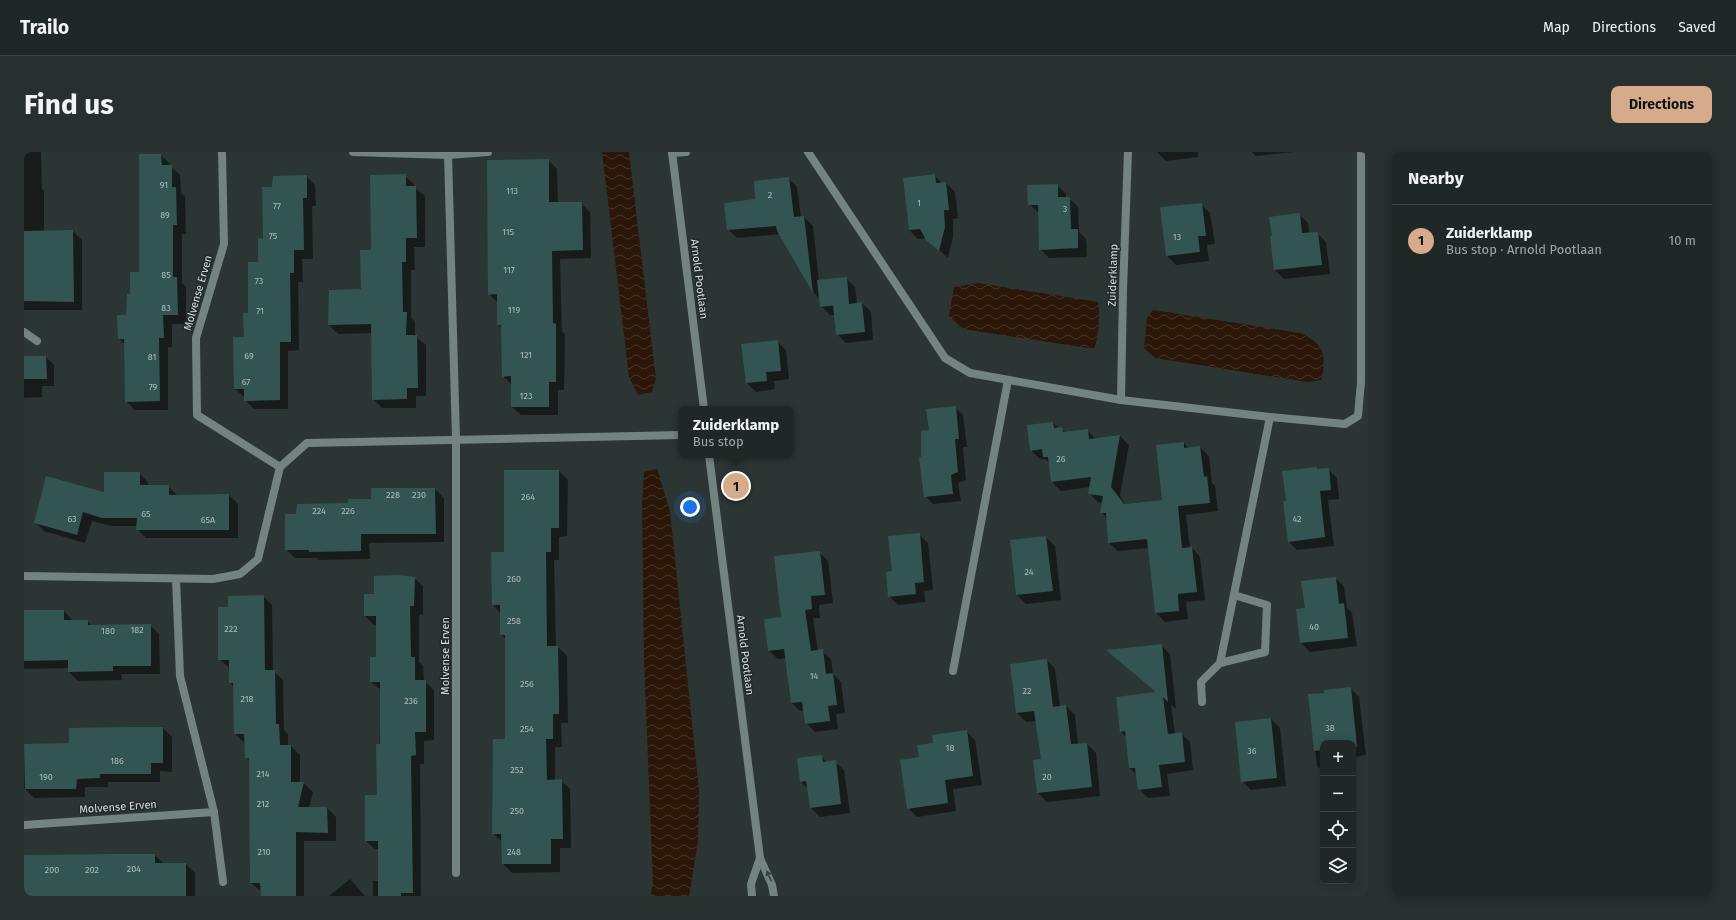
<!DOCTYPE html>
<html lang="en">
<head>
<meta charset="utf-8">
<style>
  :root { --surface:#202827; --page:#28302f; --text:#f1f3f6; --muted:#a2a6a7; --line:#3d4444; --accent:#d6ab8b }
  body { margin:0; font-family:"Fira Sans",sans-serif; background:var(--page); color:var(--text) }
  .controls { position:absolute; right:12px; bottom:12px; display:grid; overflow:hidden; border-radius:8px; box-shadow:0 2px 10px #0003 }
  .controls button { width:36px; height:36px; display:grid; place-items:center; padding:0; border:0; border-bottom:1px solid var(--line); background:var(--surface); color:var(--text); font:20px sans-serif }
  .you { position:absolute; left:666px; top:355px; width:14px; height:14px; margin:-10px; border:3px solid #fff; border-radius:50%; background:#1a73e8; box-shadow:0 0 0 6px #1a73e833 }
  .badge { display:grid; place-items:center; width:26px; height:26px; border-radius:50%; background:var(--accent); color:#111; font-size:13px; font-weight:700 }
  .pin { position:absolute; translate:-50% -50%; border:2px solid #fff; box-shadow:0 1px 4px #0006 }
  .popup { position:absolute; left:654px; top:254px; width:116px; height:52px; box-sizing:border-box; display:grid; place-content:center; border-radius:8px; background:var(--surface); filter:drop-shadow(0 1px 3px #0005); font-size:13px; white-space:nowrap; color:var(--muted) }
  .popup b { font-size:15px; color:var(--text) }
  .popup::after { content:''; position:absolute; left:50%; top:100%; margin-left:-8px; border:8px solid transparent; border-top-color:var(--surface) }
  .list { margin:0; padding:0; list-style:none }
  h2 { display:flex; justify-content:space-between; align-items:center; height:52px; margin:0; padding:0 16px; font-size:17px }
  h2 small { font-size:13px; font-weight:400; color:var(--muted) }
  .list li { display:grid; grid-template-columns:26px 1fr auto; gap:12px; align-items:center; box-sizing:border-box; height:72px; padding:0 16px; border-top:1px solid var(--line) }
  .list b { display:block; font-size:15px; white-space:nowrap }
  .list p { margin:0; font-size:13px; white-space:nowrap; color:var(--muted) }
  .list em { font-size:13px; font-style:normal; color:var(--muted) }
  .icon { flex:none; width:22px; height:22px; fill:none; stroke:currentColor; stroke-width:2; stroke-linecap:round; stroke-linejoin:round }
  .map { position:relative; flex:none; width:1344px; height:744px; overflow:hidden; border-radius:8px }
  header { display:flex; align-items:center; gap:24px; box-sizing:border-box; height:56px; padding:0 20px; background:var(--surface); border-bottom:1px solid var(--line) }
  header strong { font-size:19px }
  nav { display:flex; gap:22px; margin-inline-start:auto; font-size:14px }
  .intro { display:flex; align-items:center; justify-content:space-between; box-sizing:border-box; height:96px; padding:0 24px }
  h1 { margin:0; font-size:28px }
  .button { padding:10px 18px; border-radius:8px; background:var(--accent); color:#111; font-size:14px; font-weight:700 }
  main { display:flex; gap:24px; padding:0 24px }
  aside { flex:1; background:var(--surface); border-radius:8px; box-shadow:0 2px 10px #0003 }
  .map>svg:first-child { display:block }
</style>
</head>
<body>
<header>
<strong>Trailo</strong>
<nav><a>Map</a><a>Directions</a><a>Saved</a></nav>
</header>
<div class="intro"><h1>Find us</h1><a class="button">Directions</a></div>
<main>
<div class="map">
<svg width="1344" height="744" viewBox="0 0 1344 744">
  <defs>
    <pattern id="water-waves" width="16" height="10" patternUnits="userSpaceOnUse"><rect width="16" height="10" fill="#2b1608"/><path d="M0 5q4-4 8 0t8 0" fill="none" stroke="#49372c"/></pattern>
  </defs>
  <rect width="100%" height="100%" fill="#2b3534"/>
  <g fill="url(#water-waves)">
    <polygon points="578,0 605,0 632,227 628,240 614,243 605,225"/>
    <path d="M 954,131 L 1074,150 C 1076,165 1075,183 1070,197 L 939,177 L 925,164 L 930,135 Z"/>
    <path d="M 1129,158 L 1276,181 C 1300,191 1303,204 1297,228 L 1283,230 L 1131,206 L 1120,196 L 1123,166 Z"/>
    <polygon points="633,317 646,359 675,638 674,689 665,744 626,744 629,732 620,509 618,351 620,320"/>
  </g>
  <g fill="#0007">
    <polygon points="0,0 17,0 18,37 20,39 20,80 49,79 58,88 58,158 0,158"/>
    <polygon points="1133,0 1174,0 1174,5 1142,9"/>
    <polygon points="1228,0 1270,0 1232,4"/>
    <polygon points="137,3 146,12 146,14 156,23 157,41 161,45 162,82 158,82 158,131 162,135 162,172 148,172 148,195 144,195 144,258 111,258 102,249 101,193 95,186 103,164 107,143 116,121"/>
    <polygon points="524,8 533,17 534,51 557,51 566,60 567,106 536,107 538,179 541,182 540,238 534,238 534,263 497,263 488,255 488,233 479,224 478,176 474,173 474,151 465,142"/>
    <polygon points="910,23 918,31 922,31 931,40 934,66 929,67 929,85 924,106 902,86 894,87 885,78"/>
    <polygon points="282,24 291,33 292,54 288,54 289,107 278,107 279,130 274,130 275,198 264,199 264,257 230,257 221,248 221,246 211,237 249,36"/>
    <polygon points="381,24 390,32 390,35 401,44 401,95 390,95 391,118 387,118 387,165 391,170 391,184 402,193 402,244 392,244 392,256 358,256 349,247 348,181 314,182 305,173 338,138 348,99"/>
    <polygon points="764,26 773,35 777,65 780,65 789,74 795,129 822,126 831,135 833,152 838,151 847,160 849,188 822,191 813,182 811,163 806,163 797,154 796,147 790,141 756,82 713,86 704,77 733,48"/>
    <polygon points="1033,33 1042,42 1042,46 1045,46 1054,55 1055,80 1062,87 1063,105 1025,106 1016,97 1015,61 1005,52"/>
    <polygon points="1177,52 1186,61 1191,92 1183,93 1185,109 1152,113 1143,104"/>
    <polygon points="1275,62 1284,71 1285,82 1293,81 1302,90 1306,122 1260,127 1251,118 1247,85"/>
    <polygon points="753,189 762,198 765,227 750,229 751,237 732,240 723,231"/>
    <polygon points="0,205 22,205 30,213 30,234 18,234 18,245 0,246"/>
    <polygon points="931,255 939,263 943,295 939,295 942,328 934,331 937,349 909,352 901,344 898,306 906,279"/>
    <polygon points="1029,271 1043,281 1063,278 1072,287 1096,284 1105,293 1096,344 1101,352 1139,348 1160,291 1165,297 1176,295 1185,304 1188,331 1191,334 1194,359 1162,363 1166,396 1168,396 1176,405 1181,448 1162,450 1164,467 1141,470 1132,461 1125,396 1094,399 1085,391 1083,366 1077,360 1079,351 1074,350 1065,341 1066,335 1037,339 1028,330 1026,311 1021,307 1016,307 1007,298"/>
    <polygon points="1293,316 1294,318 1304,317 1313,326 1315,347 1304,348 1310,394 1273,398 1264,389"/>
    <polygon points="535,319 544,328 543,384 535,385 535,408 530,408 532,495 534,495 543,504 544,571 537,571 538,595 531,595 531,629 537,628 546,637 547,696 536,696 536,720 488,721 479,712 479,691 469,681 482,588 482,487 477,483 477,462 469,453 481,401"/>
    <polygon points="115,321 124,330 124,334 144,334 153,343 205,343 214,352 214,386 122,386 113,377 114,374 87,374 68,369 61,391 20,379 11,370 81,341"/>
    <polygon points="411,337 420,346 420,390 345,391 346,407 295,408 293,406 271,406 262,397 273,363"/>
    <polygon points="895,382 904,391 909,438 900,439 901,450 874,453 865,444 869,420"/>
    <polygon points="1022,385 1031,394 1037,448 1002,452 993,443"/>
    <polygon points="795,400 804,409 809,451 795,453 796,466 789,466 794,499 798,499 807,507 809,522 817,530 821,561 812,562 814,577 791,580 782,571 780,558 776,559 768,551 763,506 754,507 745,499 742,467 758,466"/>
    <polygon points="390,426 399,434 399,463 395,462 395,510 399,514 400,529 410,538 410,588 400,589 400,612 396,612 397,744 349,744 349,729 355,729 355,697 351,697 342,689 354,644 357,538 347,530 353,506 353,473 350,473 341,464 351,443"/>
    <polygon points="1312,426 1320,435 1323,456 1328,461 1333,494 1286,500 1277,491 1273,458 1282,457"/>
    <polygon points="239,444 248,453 249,519 259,528 260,578 264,582 264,594 267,594 276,603 276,631 280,631 289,640 285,656 303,656 312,665 312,689 280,689 280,744 238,744 238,740 227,731 226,609 222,605 221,591 211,582 210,535 206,531 206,516 195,507 205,456"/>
    <polygon points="0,459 40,459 49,469 63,469 68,474 126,473 135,482 136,522 97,522 98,528 54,529 45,520 45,516 0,517"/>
    <polygon points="1137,493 1146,502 1152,557 1147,553 1151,582 1157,581 1166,590 1169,618 1143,622 1146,644 1124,646 1115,637 1113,623 1106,616 1103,586 1097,580 1133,541"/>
    <polygon points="1023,508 1031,517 1036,555 1042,554 1051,563 1054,593 1063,592 1072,601 1076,644 1023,650 1014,641 1018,608 1013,569 1002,570 993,561 988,512"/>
    <polygon points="1326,536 1335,545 1342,603 1330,605 1331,620 1329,620 1329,591 1299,591 1299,620 1293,614 1285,543"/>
    <polygon points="1247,567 1256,576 1262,634 1227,638 1218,629"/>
    <polygon points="139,576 148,585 148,620 136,619 136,630 84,630 84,635 61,635 61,645 10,646 0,636 0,592 46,592"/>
    <polygon points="942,579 951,588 958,633 929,637 932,659 893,665 884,656 896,605 910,592"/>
    <polygon points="797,604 804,611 811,610 820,618 826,661 796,665 787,656 784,637 777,630"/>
    <polygon points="131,703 140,712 162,712 171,721 171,744 0,744 0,704"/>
    <polygon points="326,727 341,744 305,744"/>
  </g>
  <g fill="#325552">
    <polygon points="115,2 137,2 138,13 148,13 148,35 152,35 153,73 149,73 149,125 153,125 154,163 139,163 140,186 135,186 136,249 101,250 100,187 94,187 93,163 102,163 103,142 106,142 106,120 115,120"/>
    <polygon points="525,7 525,50 558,50 559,98 528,99 529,171 532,172 532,230 525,230 525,255 487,255 487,224 478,225 477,173 473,173 473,142 464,143 463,8"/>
    <polygon points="382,22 382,34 392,34 393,86 382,86 382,110 378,110 379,160 383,160 382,183 393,183 394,236 383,236 383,247 348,248 347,172 304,173 305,138 337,137 336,98 347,98 346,23"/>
    <polygon points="911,22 912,31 922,30 925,58 920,58 921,75 915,99 902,88 896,77 885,78 879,26"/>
    <polygon points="283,23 283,46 279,46 280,98 270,98 270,121 266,121 267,190 256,190 256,248 220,249 220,237 210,237 209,185 220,185 219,161 224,161 224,110 234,110 234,86 239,87 238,35 248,35 249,24"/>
    <polygon points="765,25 770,65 780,64 789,141 753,79 752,74 703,78 700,51 731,47 730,29"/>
    <polygon points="1034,32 1034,45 1046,45 1047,77 1054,77 1054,96 1015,98 1014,53 1004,53 1003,33"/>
    <polygon points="1178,51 1182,84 1174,84 1176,100 1142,104 1136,55"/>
    <polygon points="1276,61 1278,81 1294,80 1298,113 1250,118 1246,84 1248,84 1245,65"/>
    <polygon points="49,78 50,150 0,149 0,79"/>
    <polygon points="823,125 825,152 838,150 841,180 812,183 809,153 813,153 796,155 793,128"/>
    <polygon points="754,188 757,219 742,220 743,229 722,231 717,192"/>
    <polygon points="0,204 22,204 23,227 0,227"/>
    <polygon points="932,254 935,287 931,287 934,320 927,323 929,342 900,345 895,305 897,305 897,279 905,278 902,257"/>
    <polygon points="1029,270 1030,276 1038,275 1039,280 1064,277 1065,287 1096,283 1087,335 1100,352 1138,348 1132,293 1160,290 1160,296 1176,294 1180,325 1183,324 1186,351 1154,354 1158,396 1168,395 1173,440 1154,442 1155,459 1131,461 1123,387 1084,391 1082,361 1076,361 1079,344 1064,342 1067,325 1027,330 1024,305 1019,305 1018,297 1006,299 1003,273"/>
    <polygon points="1293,315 1293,317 1305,316 1307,338 1296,339 1301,385 1264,390 1259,349 1262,349 1258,319"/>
    <polygon points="480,318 535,318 535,376 527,376 527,400 522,400 523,494 534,494 535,546 535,562 529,562 529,587 522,587 523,628 538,627 539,687 527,687 527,712 478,712 477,682 468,682 469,587 481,587 481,483 476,483 476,453 468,453 467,400 480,400"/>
    <polygon points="80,320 116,320 116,333 145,333 145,343 205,342 205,378 112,378 113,366 78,366 59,360 53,383 10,371 22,324 80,340"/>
    <polygon points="347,336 411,336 412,382 337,382 337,399 285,400 285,398 261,398 261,362 272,362 273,352 324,351 324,347 347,347"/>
    <polygon points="896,381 900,430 891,431 892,442 864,445 862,420 868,419 864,384"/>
    <polygon points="1022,384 1029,439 992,443 986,388"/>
    <polygon points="796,399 801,443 787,444 788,457 781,458 787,499 799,497 802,522 809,521 813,553 804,554 806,569 781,572 778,550 767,551 760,497 744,499 740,467 757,465 750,404"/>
    <polygon points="373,423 391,425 390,454 386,454 387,505 391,505 391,528 402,528 402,580 391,580 392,603 387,604 389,741 377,741 377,744 354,744 354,689 341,689 341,643 353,643 352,592 356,592 356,530 346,530 346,505 352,505 352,464 340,464 340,442 350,442 350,424"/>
    <polygon points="1312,425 1315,452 1320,451 1324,486 1276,491 1272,457 1281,456 1277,429"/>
    <polygon points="240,443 241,518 251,518 252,572 255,572 256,593 267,593 267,630 280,630 274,655 303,655 304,681 272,680 272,744 237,744 236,731 226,731 225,606 221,606 220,582 210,582 209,531 205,531 205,508 194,508 194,455 204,455 204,444"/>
    <polygon points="0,458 40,458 40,468 64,468 64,473 127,472 127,514 89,514 89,519 44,520 44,508 0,509"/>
    <polygon points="1138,492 1144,550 1139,545 1144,582 1158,580 1161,610 1135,613 1138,635 1114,638 1111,616 1105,616 1101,579 1096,580 1092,545 1132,540 1082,498"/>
    <polygon points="1023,507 1029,555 1042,553 1047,592 1063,591 1068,635 1013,641 1009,608 1017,607 1010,559 992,561 986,512"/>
    <polygon points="1327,535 1333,595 1329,595 1329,591 1299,591 1299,598 1290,599 1284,542 1300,541 1300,538"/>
    <polygon points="1247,566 1253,626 1217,630 1211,570"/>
    <polygon points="104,575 139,575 139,611 127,611 127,622 76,622 76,626 53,627 52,637 1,637 0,592 45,591 45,576"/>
    <polygon points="943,578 949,624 921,628 924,651 883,657 876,608 895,605 893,593 909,591 908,583"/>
    <polygon points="798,603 799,610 812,608 817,652 786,656 782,629 776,630 773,606"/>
    <polygon points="91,702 131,702 131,711 162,711 162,744 0,744 0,703"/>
  </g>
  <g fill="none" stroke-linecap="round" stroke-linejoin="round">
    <g stroke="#748382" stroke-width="8">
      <polyline points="198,0 200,92 172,186 173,263 256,315 283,291 657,283"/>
      <polyline points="329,0 424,3"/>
      <polyline points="784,0 921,206 946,221 1097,248 1246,265 1321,272 1334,264 1337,230 1337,0"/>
      <polyline points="648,1 662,0"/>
      <polyline points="0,180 13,189"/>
      <polyline points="1097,248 1099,138 1104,0"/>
      <polyline points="0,424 189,427 216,422 234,407 256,315"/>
      <polyline points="152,427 156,524 190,660 199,730"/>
      <polyline points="1196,511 1246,265"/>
      <polyline points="929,519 984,228"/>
      <polyline points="1178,550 1177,530 1196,511 1241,500 1243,453 1210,443"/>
      <polyline points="0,673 190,660"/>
      <polyline points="432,721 432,287 424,3 464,0"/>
    </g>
    <g stroke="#748382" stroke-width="8">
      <polyline points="648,0 680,257"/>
      <polyline points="685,303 736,706 748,733 750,744"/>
      <polyline points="728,744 727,732 736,706"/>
    </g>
  </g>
  <defs><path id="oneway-solid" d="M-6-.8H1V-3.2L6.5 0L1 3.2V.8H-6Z"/></defs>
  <use fill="#364140" href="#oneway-solid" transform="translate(745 724) rotate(-115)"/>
  <g text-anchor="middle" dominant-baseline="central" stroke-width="3" stroke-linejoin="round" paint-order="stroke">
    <g font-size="9" fill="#aebcba">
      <text x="140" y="33">91</text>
      <text x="488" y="39">113</text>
      <text x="746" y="43">2</text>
      <text x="895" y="51">1</text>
      <text x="253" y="54">77</text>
      <text x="1041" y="57">3</text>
      <text x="141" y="63">89</text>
      <text x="484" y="80">115</text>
      <text x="249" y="84">75</text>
      <text x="1153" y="85">13</text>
      <text x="485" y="118">117</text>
      <text x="142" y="123">85</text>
      <text x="235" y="129">73</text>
      <text x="142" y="156">83</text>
      <text x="490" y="158">119</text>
      <text x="236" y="159">71</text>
      <text x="502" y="203">121</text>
      <text x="225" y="204">69</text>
      <text x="128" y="205">81</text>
      <text x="222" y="230">67</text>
      <text x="129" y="235">79</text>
      <text x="502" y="244">123</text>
      <text x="1037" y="307">26</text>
      <text x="369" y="343">228</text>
      <text x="395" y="343">230</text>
      <text x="504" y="345">264</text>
      <text x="295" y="359">224</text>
      <text x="324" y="359">226</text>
      <text x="122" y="362">65</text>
      <text x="48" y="367">63</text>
      <text x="1273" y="367">42</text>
      <text x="184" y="368">65A</text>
      <text x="1005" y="420">24</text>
      <text x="490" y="427">260</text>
      <text x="490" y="469">258</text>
      <text x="1290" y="475">40</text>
      <text x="207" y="477">222</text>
      <text x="113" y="478">182</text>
      <text x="84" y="479">180</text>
      <text x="790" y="524">14</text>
      <text x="503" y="532">256</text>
      <text x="1003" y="539">22</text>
      <text x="223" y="547">218</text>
      <text x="387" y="549">236</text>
      <text x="1306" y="576">38</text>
      <text x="503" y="577">254</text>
      <text x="926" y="596">18</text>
      <text x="1228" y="599">36</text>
      <text x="93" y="609">186</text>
      <text x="493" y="618">252</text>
      <text x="239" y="622">214</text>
      <text x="22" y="625">190</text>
      <text x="1023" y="625">20</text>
      <text x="239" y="652">212</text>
      <text x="493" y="659">250</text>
      <text x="240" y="700">210</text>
      <text x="490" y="700">248</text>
      <text x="110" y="717">204</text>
      <text x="28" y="718">200</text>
      <text x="68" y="718">202</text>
    </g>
    <g font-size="11" fill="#d8dedd" stroke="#212b2a">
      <text transform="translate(1089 123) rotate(-88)">Zuiderklamp</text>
      <text transform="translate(675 127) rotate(83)">Arnold Pootlaan</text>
      <text transform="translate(174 141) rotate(-74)">Molvense Erven</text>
      <text transform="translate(721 503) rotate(83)">Arnold Pootlaan</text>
      <text transform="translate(421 504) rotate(-90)">Molvense Erven</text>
      <text transform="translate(94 655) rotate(-4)">Molvense Erven</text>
    </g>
  </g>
</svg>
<div class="controls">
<button>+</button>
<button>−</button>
<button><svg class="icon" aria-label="locate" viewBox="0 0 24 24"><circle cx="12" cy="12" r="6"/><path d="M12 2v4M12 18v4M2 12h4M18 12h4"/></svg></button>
<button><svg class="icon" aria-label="layers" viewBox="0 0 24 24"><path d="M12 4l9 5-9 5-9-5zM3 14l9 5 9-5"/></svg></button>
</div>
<div class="you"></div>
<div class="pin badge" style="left:712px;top:334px">1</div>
<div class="popup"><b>Zuiderklamp</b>Bus stop</div>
</div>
<aside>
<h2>Nearby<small></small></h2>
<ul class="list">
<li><span class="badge">1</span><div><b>Zuiderklamp</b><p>Bus stop · Arnold Pootlaan</p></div><em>10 m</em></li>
</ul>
</aside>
</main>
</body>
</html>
